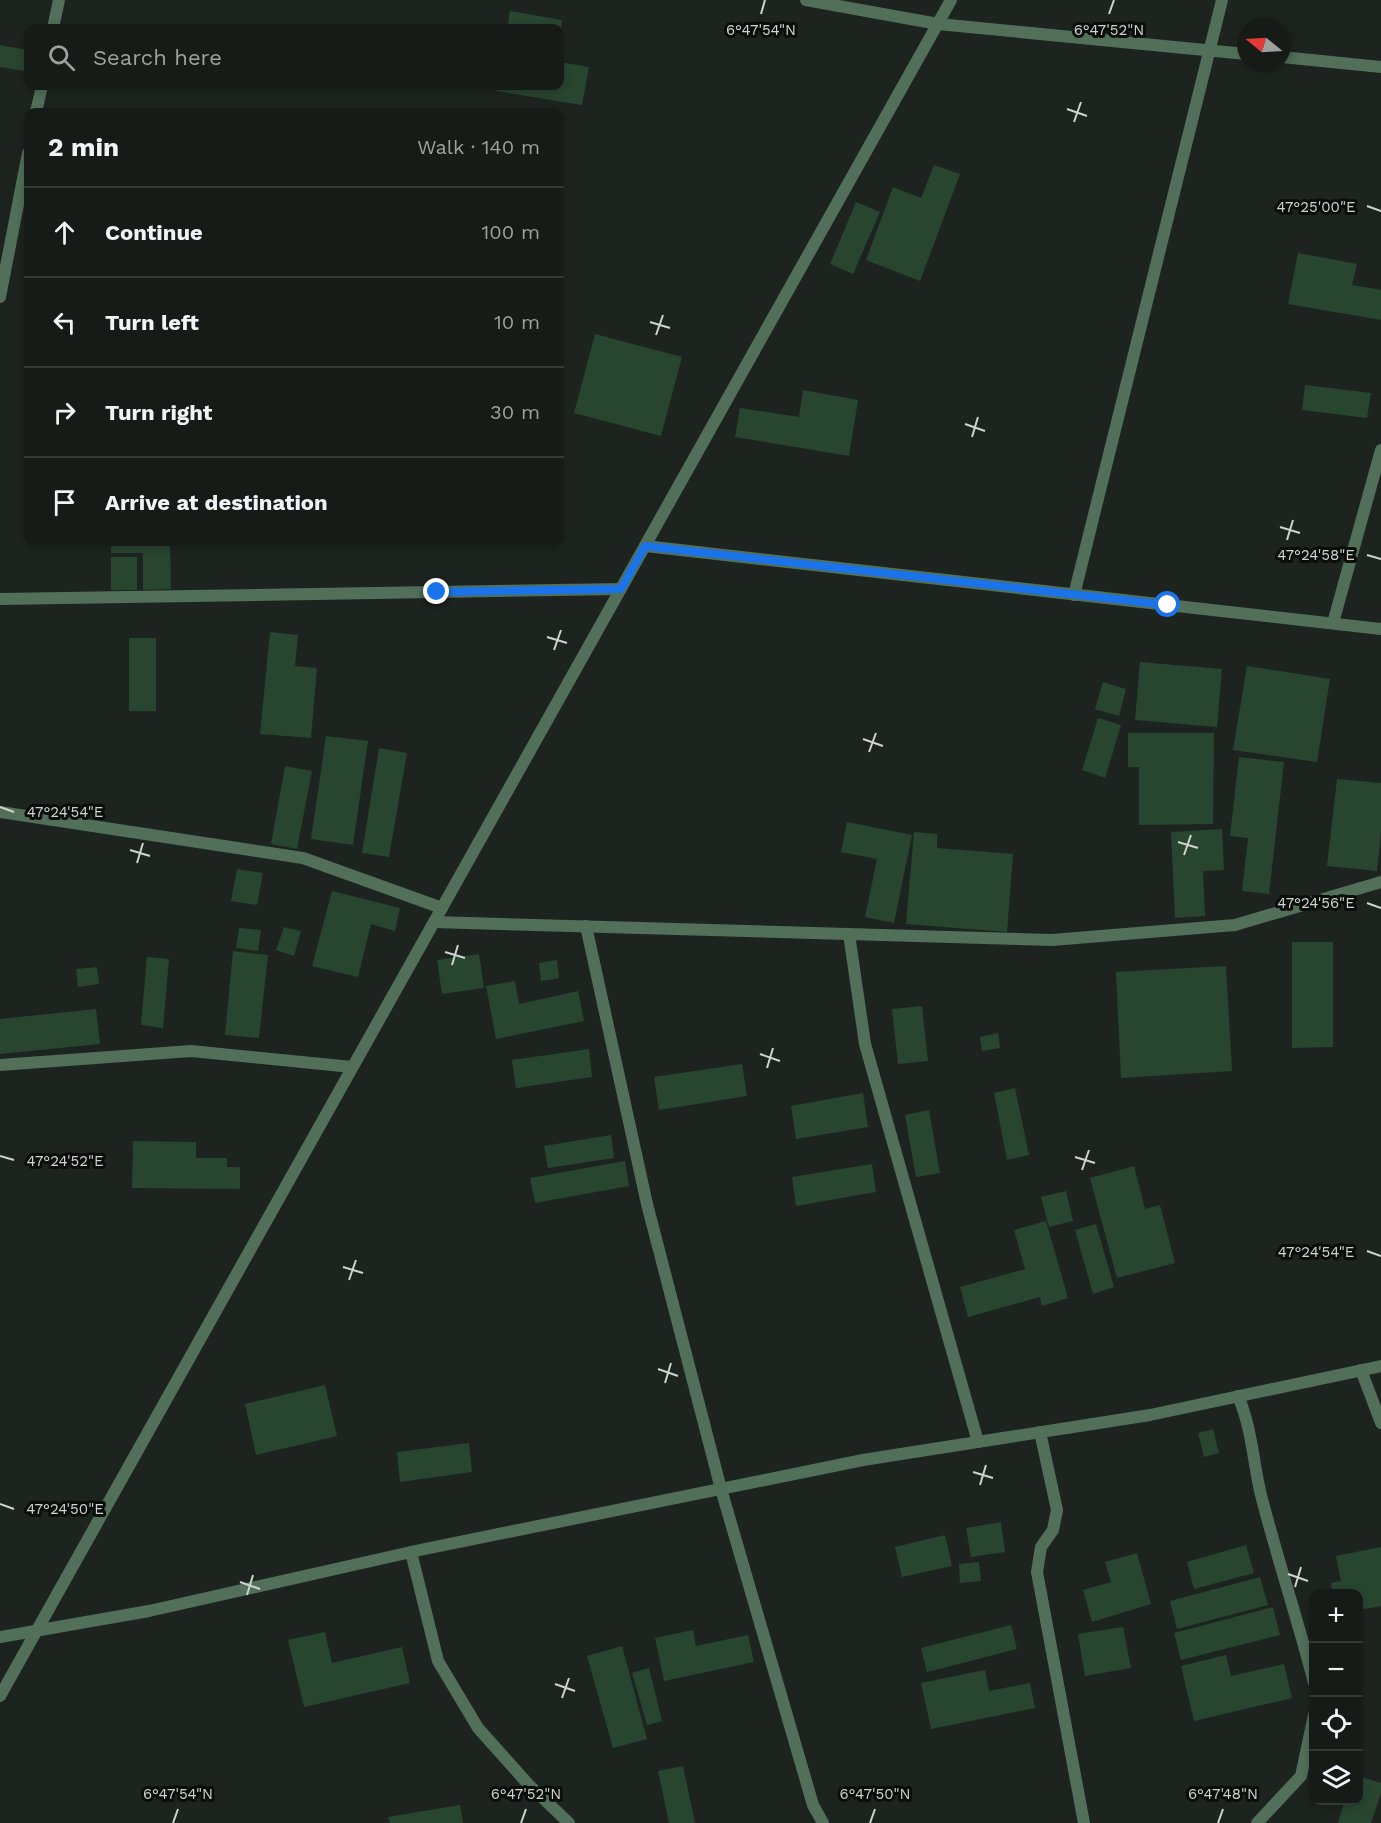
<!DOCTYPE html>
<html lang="en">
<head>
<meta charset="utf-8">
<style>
  :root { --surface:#161b17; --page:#1f2420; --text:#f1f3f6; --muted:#9ea1a1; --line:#353936 }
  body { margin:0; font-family:"Work Sans",sans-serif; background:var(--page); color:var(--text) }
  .controls { position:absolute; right:18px; bottom:18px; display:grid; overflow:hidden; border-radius:12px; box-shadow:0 3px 9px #0003 }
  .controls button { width:54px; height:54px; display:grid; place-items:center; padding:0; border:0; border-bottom:2px solid var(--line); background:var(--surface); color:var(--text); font:30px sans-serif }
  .compass { position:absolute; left:1237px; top:18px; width:54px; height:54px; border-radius:50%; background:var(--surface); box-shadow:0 3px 9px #0003; rotate:288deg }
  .stop { position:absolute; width:18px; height:18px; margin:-14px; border:4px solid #1a73e8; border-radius:50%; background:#fff }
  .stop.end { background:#1a73e8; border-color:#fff; box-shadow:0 2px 6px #0008 }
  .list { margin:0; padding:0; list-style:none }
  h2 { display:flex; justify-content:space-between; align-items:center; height:78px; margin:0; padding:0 24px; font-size:26px }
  h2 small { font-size:20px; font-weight:400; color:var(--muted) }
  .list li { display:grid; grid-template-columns:39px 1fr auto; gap:18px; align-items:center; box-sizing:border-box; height:90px; padding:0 24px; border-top:2px solid var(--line) }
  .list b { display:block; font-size:22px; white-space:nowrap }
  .list em { font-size:20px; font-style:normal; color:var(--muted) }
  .icon { flex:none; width:33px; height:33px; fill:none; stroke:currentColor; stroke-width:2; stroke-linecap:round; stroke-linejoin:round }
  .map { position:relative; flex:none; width:1381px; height:1823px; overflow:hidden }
  .search { position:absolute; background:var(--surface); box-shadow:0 3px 9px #0003; left:24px; top:24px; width:540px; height:66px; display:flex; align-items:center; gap:15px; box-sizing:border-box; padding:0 21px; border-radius:12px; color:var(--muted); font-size:22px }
  .panel { position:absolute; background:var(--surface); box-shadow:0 3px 9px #0003; left:24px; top:108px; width:540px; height:438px; border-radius:12px }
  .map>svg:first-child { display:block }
</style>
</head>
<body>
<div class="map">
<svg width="1381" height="1823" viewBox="0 0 1381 1823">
  <rect width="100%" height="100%" fill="#1d241f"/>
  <g fill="#284530">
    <polygon points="510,11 562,20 561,28 507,28"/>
    <polygon points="0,45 27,50 24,71 0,67"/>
    <polygon points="560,62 589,67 582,105 496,91 497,86 560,86"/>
    <polygon points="934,165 960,174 920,281 866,260 893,187 921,198"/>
    <polygon points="856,202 880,212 853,274 830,264"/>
    <polygon points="1298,253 1357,264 1352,285 1381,290 1381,320 1288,304"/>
    <polygon points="595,334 682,357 661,436 574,413"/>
    <polygon points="1305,385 1371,393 1367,418 1302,410"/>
    <polygon points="803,390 858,400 849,456 735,437 740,408 799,417"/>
    <polygon points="111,542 170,542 171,589 143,590 143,553 111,553"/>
    <rect x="111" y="557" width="26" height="33"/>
    <polygon points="270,632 298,635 295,666 317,668 311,738 260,734"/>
    <rect x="129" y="638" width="27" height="73"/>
    <polygon points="1140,662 1222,669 1217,727 1135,720"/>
    <polygon points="1247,666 1330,679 1317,762 1233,750"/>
    <polygon points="1103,682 1126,689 1119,716 1095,709"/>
    <polygon points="1098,718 1121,725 1105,778 1082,770"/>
    <polygon points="1128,733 1214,733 1213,824 1139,825 1139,767 1128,767"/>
    <polygon points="326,736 368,741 353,845 311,839"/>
    <polygon points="379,748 407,753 389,857 362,853"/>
    <polygon points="1239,757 1284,762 1269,894 1242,891 1248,838 1230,836"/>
    <polygon points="285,766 312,771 297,849 271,844"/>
    <polygon points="1337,779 1381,783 1381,832 1377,871 1327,866"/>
    <polygon points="847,822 912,835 894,923 865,917 877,859 841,852"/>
    <polygon points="1222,829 1224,870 1203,871 1205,916 1175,918 1171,832"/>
    <polygon points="914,832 937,834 937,848 1013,854 1007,932 906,924"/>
    <polygon points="237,869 263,873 257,905 231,901"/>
    <polygon points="332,891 400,908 395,931 371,924 358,977 312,966"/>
    <polygon points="284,927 301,931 294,956 276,950"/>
    <polygon points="239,928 261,930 258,951 236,948"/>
    <polygon points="1292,942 1333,942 1333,1047 1292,1048"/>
    <polygon points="233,951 268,955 259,1038 225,1035"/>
    <polygon points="479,954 484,988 442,994 437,960"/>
    <polygon points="147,957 169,959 163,1028 141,1025"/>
    <polygon points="557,960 559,978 541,981 539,963"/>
    <polygon points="1226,966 1232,1071 1121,1078 1116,972"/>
    <polygon points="97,967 99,984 78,987 76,969"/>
    <polygon points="515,981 519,1004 578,991 584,1021 496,1039 486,986"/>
    <polygon points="922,1006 928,1061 898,1064 892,1009"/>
    <polygon points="96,1009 100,1044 0,1054 0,1019"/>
    <polygon points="998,1033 1000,1048 982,1051 980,1037"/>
    <polygon points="589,1049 592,1077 516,1088 512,1060"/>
    <polygon points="742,1064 747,1096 659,1110 654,1077"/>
    <polygon points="1015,1088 1029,1155 1007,1160 994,1093"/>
    <polygon points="863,1093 868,1127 796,1139 791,1106"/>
    <polygon points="929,1110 940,1173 916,1177 905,1115"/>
    <polygon points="611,1135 614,1158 548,1168 544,1146"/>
    <polygon points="133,1141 196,1142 196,1158 227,1158 227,1167 240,1167 240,1189 132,1188"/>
    <polygon points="625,1161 629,1186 535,1203 530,1178"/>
    <polygon points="872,1164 876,1192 796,1206 792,1177"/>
    <polygon points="1134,1166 1145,1209 1160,1205 1175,1263 1117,1278 1090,1178"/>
    <polygon points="1066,1191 1073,1221 1049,1227 1041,1197"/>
    <polygon points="1046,1221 1068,1298 1042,1306 1040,1297 968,1317 960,1287 1025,1269 1014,1230"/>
    <polygon points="1096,1224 1114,1287 1093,1294 1075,1230"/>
    <polygon points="325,1385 337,1436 256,1455 245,1404"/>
    <polygon points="1213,1429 1219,1453 1204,1457 1198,1433"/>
    <polygon points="469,1443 472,1472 400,1482 397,1452"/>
    <polygon points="1001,1522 1005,1552 971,1557 966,1528"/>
    <polygon points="945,1535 952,1566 902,1577 895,1547"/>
    <polygon points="1246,1545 1254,1573 1194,1589 1187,1562"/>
    <polygon points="1381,1547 1381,1606 1358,1610 1358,1594 1333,1594 1331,1583 1341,1581 1336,1556"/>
    <polygon points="1137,1553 1151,1604 1092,1622 1083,1590 1111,1582 1105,1562"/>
    <polygon points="979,1562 981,1581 960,1583 959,1564"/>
    <polygon points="1260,1577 1268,1605 1177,1629 1170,1601"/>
    <polygon points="1273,1607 1280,1635 1181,1660 1174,1633"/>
    <polygon points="1011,1625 1017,1649 927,1672 921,1648"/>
    <polygon points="1123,1627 1131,1668 1085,1676 1078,1634"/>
    <polygon points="693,1630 696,1646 748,1635 754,1662 664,1681 655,1638"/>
    <polygon points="325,1632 332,1663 402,1647 410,1683 304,1707 288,1640"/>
    <polygon points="622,1646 647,1739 613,1748 587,1656"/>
    <polygon points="1226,1655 1231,1676 1284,1664 1292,1698 1194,1721 1181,1666"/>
    <polygon points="649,1668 662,1721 647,1725 632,1673"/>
    <polygon points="985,1670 989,1691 1030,1683 1035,1708 931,1729 921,1683"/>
    <polygon points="683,1766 695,1823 669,1823 658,1771"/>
    <polygon points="1358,1776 1381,1783 1381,1793 1371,1823 1338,1823 1345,1800 1358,1800"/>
    <polygon points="460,1805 463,1823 390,1823 388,1817"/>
  </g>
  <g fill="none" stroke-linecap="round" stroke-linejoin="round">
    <g stroke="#516f59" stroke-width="12">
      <polyline points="806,0 938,24 1246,54"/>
      <polyline points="53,28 59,0"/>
      <polyline points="1282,57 1381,67"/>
      <polyline points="36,112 42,86"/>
      <polyline points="0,297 28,153"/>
      <polyline points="645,546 1381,629"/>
      <polyline points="1074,595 1222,0"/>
      <polyline points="0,599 621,589"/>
      <polyline points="1333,623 1381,450"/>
      <polyline points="0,812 303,858 442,908"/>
      <polyline points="434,922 1052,940 1235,925 1381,882"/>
      <polyline points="586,926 647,1204 721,1489 813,1805 823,1823"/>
      <polyline points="849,934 865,1044 978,1442"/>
      <polyline points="0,1065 191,1051 352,1067"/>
      <polyline points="1361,1370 1381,1423"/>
      <path d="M 1238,1396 C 1252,1428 1253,1462 1261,1495 C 1277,1558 1298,1620 1314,1683"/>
      <polyline points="1040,1432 1057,1510 1053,1530 1041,1547 1037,1572 1084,1823"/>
      <polyline points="411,1552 438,1661 478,1728 528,1784 569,1823"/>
      <polyline points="0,1637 149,1611 420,1550 863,1460 1150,1415 1381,1366"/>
      <polyline points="0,1696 951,0"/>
      <polyline points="1257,1823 1301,1776 1314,1715"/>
    </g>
  </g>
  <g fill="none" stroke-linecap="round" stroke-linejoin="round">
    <polyline stroke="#1a73e8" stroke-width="8" points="437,592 621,589 645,546 1168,605"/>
  </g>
  <path fill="none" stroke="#ced3cf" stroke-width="2" d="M 761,14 L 765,0M 1109,14 L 1114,0M 1067,109 L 1087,116M 1074,122 L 1081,102M 1367,206 L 1381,211M 650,322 L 670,328M 656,335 L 663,315M 965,424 L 985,431M 972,437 L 978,417M 1280,527 L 1300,533M 1287,540 L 1293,520M 1367,555 L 1381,559M 547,637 L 567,643M 554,650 L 561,630M 863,739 L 883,746M 869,752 L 876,733M 0,807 L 14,812M 1178,842 L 1198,848M 130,850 L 150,856M 1184,855 L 1191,835M 137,863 L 143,843M 1367,903 L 1381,908M 445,952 L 465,958M 452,965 L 458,945M 760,1054 L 780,1061M 767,1068 L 773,1048M 0,1156 L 14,1160M 1075,1157 L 1095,1163M 1082,1170 L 1089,1150M 1367,1251 L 1381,1256M 343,1267 L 363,1273M 349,1280 L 356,1260M 658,1369 L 678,1376M 665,1383 L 671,1363M 973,1472 L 993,1478M 980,1485 L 986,1465M 0,1504 L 14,1509M 1288,1574 L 1308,1581M 240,1582 L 260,1589M 1295,1587 L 1301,1567M 247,1595 L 253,1575M 555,1684 L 575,1691M 562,1698 L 569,1678M 173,1823 L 178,1809M 521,1823 L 526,1809M 870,1823 L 875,1809M 1218,1823 L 1223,1809"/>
  <g font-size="15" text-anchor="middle" fill="#ced3cf" stroke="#0a0d0a" stroke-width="6" stroke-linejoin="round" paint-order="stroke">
    <text x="761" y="35">6°47'54"N</text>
    <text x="1109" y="35">6°47'52"N</text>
    <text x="1316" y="212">47°25'00"E</text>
    <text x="1316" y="560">47°24'58"E</text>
    <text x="65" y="817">47°24'54"E</text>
    <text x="1316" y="908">47°24'56"E</text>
    <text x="65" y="1166">47°24'52"E</text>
    <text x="1316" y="1257">47°24'54"E</text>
    <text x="65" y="1514">47°24'50"E</text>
    <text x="178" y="1799">6°47'54"N</text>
    <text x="526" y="1799">6°47'52"N</text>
    <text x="875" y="1799">6°47'50"N</text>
    <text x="1223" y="1799">6°47'48"N</text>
  </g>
</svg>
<div class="controls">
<button>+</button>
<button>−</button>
<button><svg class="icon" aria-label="locate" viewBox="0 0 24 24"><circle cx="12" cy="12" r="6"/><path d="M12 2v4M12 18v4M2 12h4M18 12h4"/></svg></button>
<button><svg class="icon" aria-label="layers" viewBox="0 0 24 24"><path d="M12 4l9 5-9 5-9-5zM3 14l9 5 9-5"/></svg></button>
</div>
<svg class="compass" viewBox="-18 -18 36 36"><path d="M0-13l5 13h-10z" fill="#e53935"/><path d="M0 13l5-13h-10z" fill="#9ea1a1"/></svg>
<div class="stop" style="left:1168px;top:605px"></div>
<div class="stop end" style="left:437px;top:592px"></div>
<div class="search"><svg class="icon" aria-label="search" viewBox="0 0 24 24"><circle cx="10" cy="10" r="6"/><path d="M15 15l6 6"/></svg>Search here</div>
<section class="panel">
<h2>2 min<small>Walk · 140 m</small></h2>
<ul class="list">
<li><svg class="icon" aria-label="ahead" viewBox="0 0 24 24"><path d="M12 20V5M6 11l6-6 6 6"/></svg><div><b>Continue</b></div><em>100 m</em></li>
<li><svg class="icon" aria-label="left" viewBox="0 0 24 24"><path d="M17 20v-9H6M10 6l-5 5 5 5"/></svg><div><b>Turn left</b></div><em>10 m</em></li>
<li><svg class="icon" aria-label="right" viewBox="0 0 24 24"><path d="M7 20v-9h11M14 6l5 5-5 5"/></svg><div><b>Turn right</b></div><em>30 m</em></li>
<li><svg class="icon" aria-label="arrive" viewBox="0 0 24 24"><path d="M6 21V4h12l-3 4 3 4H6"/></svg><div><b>Arrive at destination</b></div></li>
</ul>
</section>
</div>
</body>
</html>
